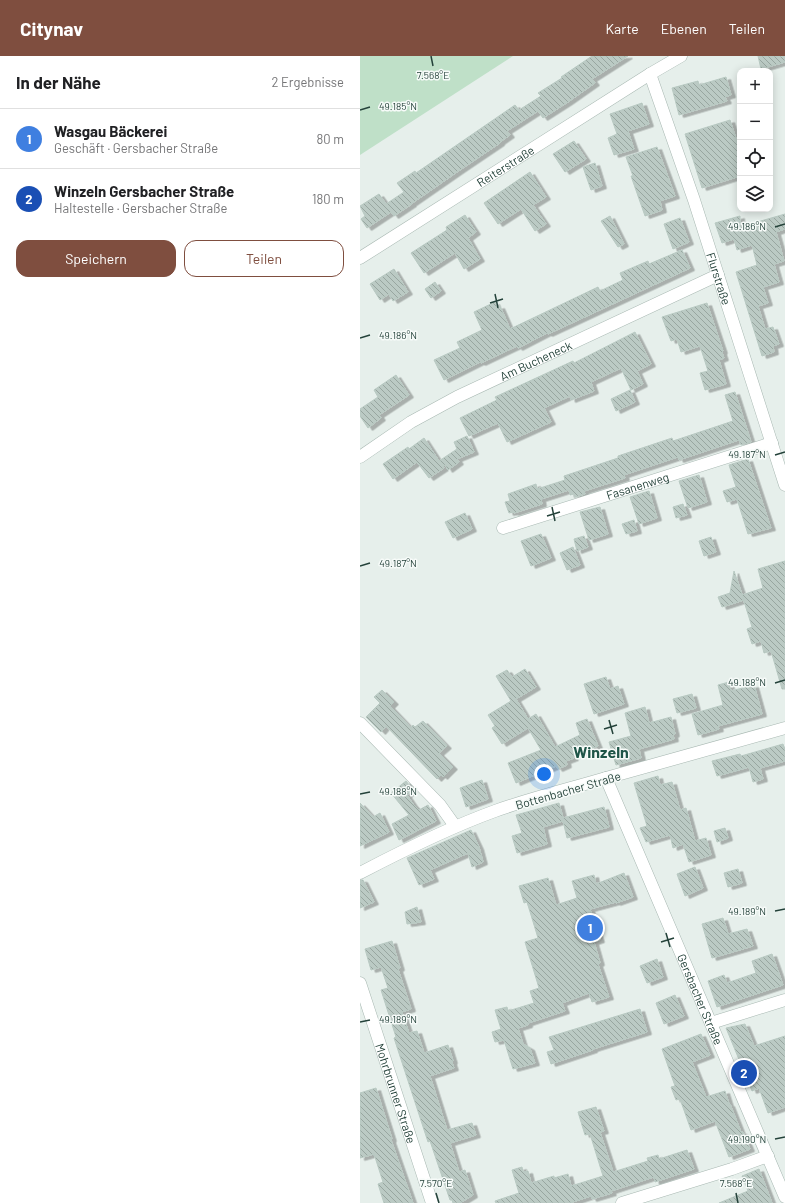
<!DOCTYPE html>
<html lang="de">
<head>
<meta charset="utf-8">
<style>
  :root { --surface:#fff; --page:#f6f6f6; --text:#202124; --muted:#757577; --line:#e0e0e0; --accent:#7f4e3f }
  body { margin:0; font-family:Barlow,sans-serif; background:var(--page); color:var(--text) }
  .controls { position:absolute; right:12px; top:12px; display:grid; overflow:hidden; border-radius:8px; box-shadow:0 2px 10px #0003 }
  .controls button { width:36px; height:36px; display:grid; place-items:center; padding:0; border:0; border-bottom:1px solid var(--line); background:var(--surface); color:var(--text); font:20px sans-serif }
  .you { position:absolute; left:184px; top:718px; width:14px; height:14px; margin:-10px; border:3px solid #fff; border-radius:50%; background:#1a73e8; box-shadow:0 0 0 6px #1a73e833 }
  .badge { display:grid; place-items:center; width:26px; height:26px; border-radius:50%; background:var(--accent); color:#fff; font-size:13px; font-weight:700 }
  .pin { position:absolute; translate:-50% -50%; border:2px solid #fff; box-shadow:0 1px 4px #0006 }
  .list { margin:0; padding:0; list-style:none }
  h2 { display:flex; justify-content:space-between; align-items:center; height:52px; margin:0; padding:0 16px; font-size:17px }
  h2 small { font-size:13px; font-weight:400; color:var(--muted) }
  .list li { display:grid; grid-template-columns:26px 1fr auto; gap:12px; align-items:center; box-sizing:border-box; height:60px; padding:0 16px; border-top:1px solid var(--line) }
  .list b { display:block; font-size:15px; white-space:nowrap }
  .list p { margin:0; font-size:13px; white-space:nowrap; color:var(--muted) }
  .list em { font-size:13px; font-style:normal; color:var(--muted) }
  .actions { display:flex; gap:8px; padding:12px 16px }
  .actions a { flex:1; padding:9px 0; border:1px solid var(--accent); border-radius:12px; text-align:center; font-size:14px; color:var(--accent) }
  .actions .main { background:var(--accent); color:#fff }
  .icon { flex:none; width:22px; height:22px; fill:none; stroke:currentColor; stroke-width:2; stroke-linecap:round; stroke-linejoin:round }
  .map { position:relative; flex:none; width:425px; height:1147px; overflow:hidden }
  header { display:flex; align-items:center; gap:24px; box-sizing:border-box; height:56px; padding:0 20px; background:var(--accent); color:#fff }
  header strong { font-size:19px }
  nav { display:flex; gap:22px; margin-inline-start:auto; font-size:14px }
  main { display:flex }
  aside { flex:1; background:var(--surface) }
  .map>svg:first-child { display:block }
</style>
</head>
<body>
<header>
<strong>Citynav</strong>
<nav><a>Karte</a><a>Ebenen</a><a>Teilen</a></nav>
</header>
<main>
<aside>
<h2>In der Nähe<small>2 Ergebnisse</small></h2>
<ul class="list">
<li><span class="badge" style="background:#3f7fe0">1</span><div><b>Wasgau Bäckerei</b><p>Geschäft · Gersbacher Straße</p></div><em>80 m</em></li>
<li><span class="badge" style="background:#1a4fb4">2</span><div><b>Winzeln Gersbacher Straße</b><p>Haltestelle · Gersbacher Straße</p></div><em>180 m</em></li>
</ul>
<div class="actions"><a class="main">Speichern</a><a>Teilen</a></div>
</aside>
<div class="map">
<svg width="425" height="1147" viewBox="0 0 425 1147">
  <defs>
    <pattern id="building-back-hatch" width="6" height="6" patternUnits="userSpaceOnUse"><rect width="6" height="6" fill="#bbcac4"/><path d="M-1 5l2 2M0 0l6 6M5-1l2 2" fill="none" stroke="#98a6a0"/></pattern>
    <filter id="shadow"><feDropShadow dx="4.5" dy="2.5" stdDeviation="0" flood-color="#0004"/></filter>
  </defs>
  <rect width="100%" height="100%" fill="#e6efeb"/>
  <polygon fill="#bfe0c8" points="0,0 153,0 0,99"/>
  <g fill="url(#building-back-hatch)" stroke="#b8c9c2" filter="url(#shadow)">
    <polygon points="232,0 268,0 232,23 235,27 208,46 183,62 178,55 147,75 150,79 140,86 140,87 100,114 51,148 52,148 34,160 31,156 7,172 1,163 5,160 0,150 19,138 26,148 44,136 37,127 55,115 56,117 155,49 159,54 181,40 178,37 202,22 201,21"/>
    <polygon points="398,0 425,0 425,6 401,13"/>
    <polygon points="366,21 371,39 365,41 367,45 319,59 312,32 338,25 339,29"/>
    <polygon points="282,47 289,68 268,75 274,93 254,99 248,82 257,78 250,58"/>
    <polygon points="370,64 380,95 380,120 342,132 325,78"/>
    <polygon points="214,85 226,103 205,116 193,98"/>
    <polygon points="297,91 315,140 300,145 302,154 285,160 271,120 273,120 266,101"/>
    <polygon points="235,107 242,130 231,134 223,111"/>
    <polygon points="170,116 186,141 173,149 186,168 175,175 161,153 138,168 124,147"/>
    <polygon points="425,158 425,173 416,176 424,205 414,208 419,226 403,231 408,247 398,250 405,273 413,271 419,288 413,290 414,296 402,300 376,216 397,209 392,189 377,194 374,183 362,187 355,167 380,160 380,171"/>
    <polygon points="105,159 116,176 108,182 120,203 104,213 95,197 64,217 51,197 87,174 86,171"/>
    <polygon points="250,160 264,188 258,191 241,165"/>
    <polygon points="320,162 329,186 313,193 304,168"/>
    <polygon points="322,194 330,212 188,278 187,277 158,292 157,290 121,307 120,306 84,324 74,304 100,292 97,286 122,274 114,256 135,246 137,251 140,250 150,273 238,231 240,235 263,224 260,217 288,205 289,208"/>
    <polygon points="34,213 48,236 33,245 29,238 20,244 10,228"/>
    <polygon points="75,226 81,235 71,242 65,233"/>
    <polygon points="347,247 363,295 362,296 364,302 359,304 366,328 345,334 340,317 348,315 340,290 321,296 317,283 311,285 302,261"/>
    <polygon points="275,276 291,308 277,315 283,328 271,334 261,312 231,326 234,335 211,344 210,340 184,352 191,366 147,386 138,367 109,380 100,362 137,344 135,341 213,305 214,307"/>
    <polygon points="36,319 49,339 19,359 21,362 8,372 0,360 0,353 18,341 14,334"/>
    <polygon points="270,334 275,346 256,355 251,343"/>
    <polygon points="375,336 391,386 381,389 379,384 319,404 318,401 264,419 265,422 224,435 225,438 215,441 214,438 210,439 209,434 181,443 182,448 154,457 154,456 149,457 145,446 150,445 148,438 176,428 177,433 205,424 204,420 258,402 258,400 312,382 313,385 373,365 365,339"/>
    <polygon points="107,380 114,396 97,403 99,406 88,414 85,409 83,410 84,412 69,422 57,406 33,423 23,408 48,391 49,393 64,382 79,405 97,393 94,386"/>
    <polygon points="388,403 411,472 388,478 377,443 367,446 363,435 376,431 369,409"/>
    <polygon points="339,419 347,446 328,452 319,425"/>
    <polygon points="289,435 297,462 279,468 270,441"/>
    <polygon points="323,448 327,459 316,462 313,451"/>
    <polygon points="240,451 248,478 229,484 220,456"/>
    <polygon points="105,457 112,473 93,482 85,466"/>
    <polygon points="274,464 277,475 266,478 262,468"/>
    <polygon points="181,478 191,502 171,510 161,485"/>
    <polygon points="224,480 228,491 217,495 214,483"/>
    <polygon points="351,481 356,496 344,500 339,485"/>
    <polygon points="213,491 220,509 207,514 200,497"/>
    <polygon points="425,505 425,633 422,633 411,595 404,597 401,585 392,588 387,573 392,571 382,539 403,532 398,513"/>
    <polygon points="374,515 384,544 362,551 358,541 370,537"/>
    <polygon points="165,613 176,631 156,643 168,663 176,658 195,691 220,679 216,667 227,663 238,690 213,700 214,702 206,705 207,709 198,713 196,710 156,727 148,707 181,694 168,672 142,688 132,672 135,670 128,659 151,645 136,620 147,614 152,621"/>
    <polygon points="246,621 250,633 258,630 264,648 234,658 224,628"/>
    <polygon points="369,626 371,635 394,629 402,658 358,670 359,673 338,679 332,658 363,649 358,629"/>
    <polygon points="22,634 34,646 30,650 51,672 53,669 55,671 63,665 87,690 79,697 93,711 83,721 81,719 77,723 26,670 21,676 6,661 20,647 14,641"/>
    <polygon points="332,638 336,652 317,657 313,643"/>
    <polygon points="285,651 289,667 311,661 315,678 313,679 314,683 279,693 281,702 256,709 249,686 271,680 265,657"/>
    <polygon points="423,688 425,694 425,705 400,712 403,723 393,726 389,711 357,720 352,705 380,698 381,700"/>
    <polygon points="298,720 300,729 312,726 320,754 326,752 335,785 346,782 351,799 329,806 323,788 313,792 310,779 286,786 280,772 287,770 274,727"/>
    <polygon points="122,724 128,743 106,751 100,732"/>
    <polygon points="46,725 53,734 47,739 53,748 59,754 68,749 76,765 39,784 32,768 49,759 31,737"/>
    <polygon points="0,747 13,761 20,757 29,776 0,790"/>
    <polygon points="199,747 203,762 244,751 249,771 207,782 203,765 183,771 187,788 157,797 152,780 162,777 156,759"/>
    <polygon points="365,772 368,782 357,786 354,775"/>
    <polygon points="111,774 119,791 123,806 112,811 108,797 70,814 74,823 59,829 47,802"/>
    <polygon points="335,811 343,832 325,840 317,818"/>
    <polygon points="378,813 382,827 368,831 364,817"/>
    <polygon points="264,817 273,841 256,847 256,846 230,853 240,884 234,886 240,907 238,908 249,941 232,946 229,937 202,947 205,955 168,967 168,969 158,972 163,988 170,992 175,1007 153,1013 144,984 135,986 132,976 141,973 135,954 147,951 148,955 174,947 170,935 179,932 165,886 178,882 167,846 164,847 159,830 188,822 196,849 217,842 212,825 234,819 236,828"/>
    <polygon points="0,824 3,824 14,846 0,852"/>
    <polygon points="57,851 61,866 47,868 45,856"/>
    <polygon points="363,862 368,878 387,873 393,890 352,902 342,868"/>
    <polygon points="32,885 40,912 38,913 51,953 42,956 49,977 57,975 64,997 88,989 93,1005 92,1006 94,1012 70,1020 87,1074 112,1067 116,1079 90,1087 99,1116 105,1114 113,1139 100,1147 93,1147 92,1144 90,1144 70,1085 68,1086 34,982 36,981 21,934 28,932 21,911 11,914 5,893"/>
    <polygon points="412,898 423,929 357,951 348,925 364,919 367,927 396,917 392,905"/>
    <polygon points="297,903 303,921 287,927 280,910"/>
    <polygon points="315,939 324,960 304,968 296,947"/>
    <polygon points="280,953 287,976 233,993 233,994 191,1008 187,996 194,994 189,981"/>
    <polygon points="385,968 394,990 425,980 425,1051 408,1057 399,1032 392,1035 366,972"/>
    <polygon points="341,978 350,999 332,1006 346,1041 365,1035 369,1048 370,1048 381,1076 383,1076 390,1093 369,1101 355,1065 331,1074 320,1043 316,1044 311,1031 315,1030 302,993"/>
    <polygon points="16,1032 32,1083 31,1084 53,1147 24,1147 18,1128 23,1126 14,1098 0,1102 0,1037"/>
    <polygon points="236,1051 244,1075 240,1076 253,1116 288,1105 287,1102 298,1099 299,1103 327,1094 334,1113 295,1126 294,1121 251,1135 252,1137 232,1143 231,1140 210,1147 136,1147 135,1145 159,1137 152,1114 162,1111 163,1116 168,1115 171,1127 194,1120 194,1122 208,1118 211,1130 243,1120 230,1078 225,1079 218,1056"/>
    <polygon points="399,1113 412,1147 359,1147 388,1135 382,1120"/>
  </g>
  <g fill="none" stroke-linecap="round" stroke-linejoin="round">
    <g stroke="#a8b8b2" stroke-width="13">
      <g id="minor">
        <path id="s1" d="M 290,18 L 334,144 L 425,429"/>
        <path id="s2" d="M 0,202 L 290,18 L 321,0"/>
        <path id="s3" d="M 0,401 L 51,366 L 97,341 L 358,219"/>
        <path id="s4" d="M 143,472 L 412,387"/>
        <polyline points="0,667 80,749 95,770"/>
        <polyline points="246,722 425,672"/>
        <path id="s5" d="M 0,927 L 72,1147"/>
        <polyline points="351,967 425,944"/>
        <polyline points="262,1147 372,1113 408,1100"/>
      </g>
    </g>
    <g stroke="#a8b8b2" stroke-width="13">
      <g id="tertiary">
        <path id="s6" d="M 0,817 C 44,794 88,772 135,755 C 171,742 209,733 246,722 L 425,1141"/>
      </g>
    </g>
    <use href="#minor" stroke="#fff" stroke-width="12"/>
    <use href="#tertiary" stroke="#fff" stroke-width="12"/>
  </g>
  <path fill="none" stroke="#24423a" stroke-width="1.5" d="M 71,0 L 73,10M 0,54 L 10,51M 415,171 L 425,168M 135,238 L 138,252M 130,247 L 143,243M 0,282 L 10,279M 415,399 L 425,396M 192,451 L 195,465M 187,460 L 200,456M 0,510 L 10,507M 415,627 L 425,624M 249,664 L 253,678M 244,673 L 257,669M 0,738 L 10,736M 415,855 L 425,853M 306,877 L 310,891M 301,886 L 314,882M 0,966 L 10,964M 415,1083 L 425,1081M 76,1137 L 79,1147M 376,1137 L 378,1147"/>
  <g text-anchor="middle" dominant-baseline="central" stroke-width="3" stroke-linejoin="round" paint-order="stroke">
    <g font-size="12" fill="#24423a" stroke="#f7fbf9">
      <text stroke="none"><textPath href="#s2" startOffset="172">Reiterstraße</textPath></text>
      <text stroke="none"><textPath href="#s1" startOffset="216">Flurstraße</textPath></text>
      <text stroke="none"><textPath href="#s3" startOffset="201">Am Bucheneck</textPath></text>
      <text stroke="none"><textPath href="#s4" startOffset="141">Fasanenweg</textPath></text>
      <text transform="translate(208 734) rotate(-16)">Bottenbacher Straße</text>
      <text stroke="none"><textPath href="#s6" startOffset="505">Gersbacher Straße</textPath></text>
      <text stroke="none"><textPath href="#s5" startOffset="116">Mohrbrunner Straße</textPath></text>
    </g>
    <g font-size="16" font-weight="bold" fill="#1f5548" stroke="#f7fbf9">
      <text x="241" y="695">Winzeln</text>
    </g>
  </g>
  <g font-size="10" text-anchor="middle" fill="#24423a" stroke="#f7fbf9" stroke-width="3" stroke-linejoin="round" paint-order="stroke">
    <text x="73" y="23">7.568°E</text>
    <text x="38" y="54">49.185°N</text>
    <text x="387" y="174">49.186°N</text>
    <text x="38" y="283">49.186°N</text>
    <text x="387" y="402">49.187°N</text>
    <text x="38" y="511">49.187°N</text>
    <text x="387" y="630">49.188°N</text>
    <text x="38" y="739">49.188°N</text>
    <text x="387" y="859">49.189°N</text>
    <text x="38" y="967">49.189°N</text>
    <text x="387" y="1087">49.190°N</text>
    <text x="76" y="1131">7.570°E</text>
    <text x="376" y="1131">7.568°E</text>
  </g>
</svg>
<div class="controls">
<button>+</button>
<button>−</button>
<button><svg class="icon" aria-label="locate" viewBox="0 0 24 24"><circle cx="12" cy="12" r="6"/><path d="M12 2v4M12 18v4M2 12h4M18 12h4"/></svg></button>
<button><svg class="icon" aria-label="layers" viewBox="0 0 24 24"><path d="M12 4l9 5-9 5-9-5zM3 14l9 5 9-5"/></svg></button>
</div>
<div class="you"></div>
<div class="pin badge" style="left:230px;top:872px;background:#3f7fe0">1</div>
<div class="pin badge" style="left:384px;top:1017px;background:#1a4fb4">2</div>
</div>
</main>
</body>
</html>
